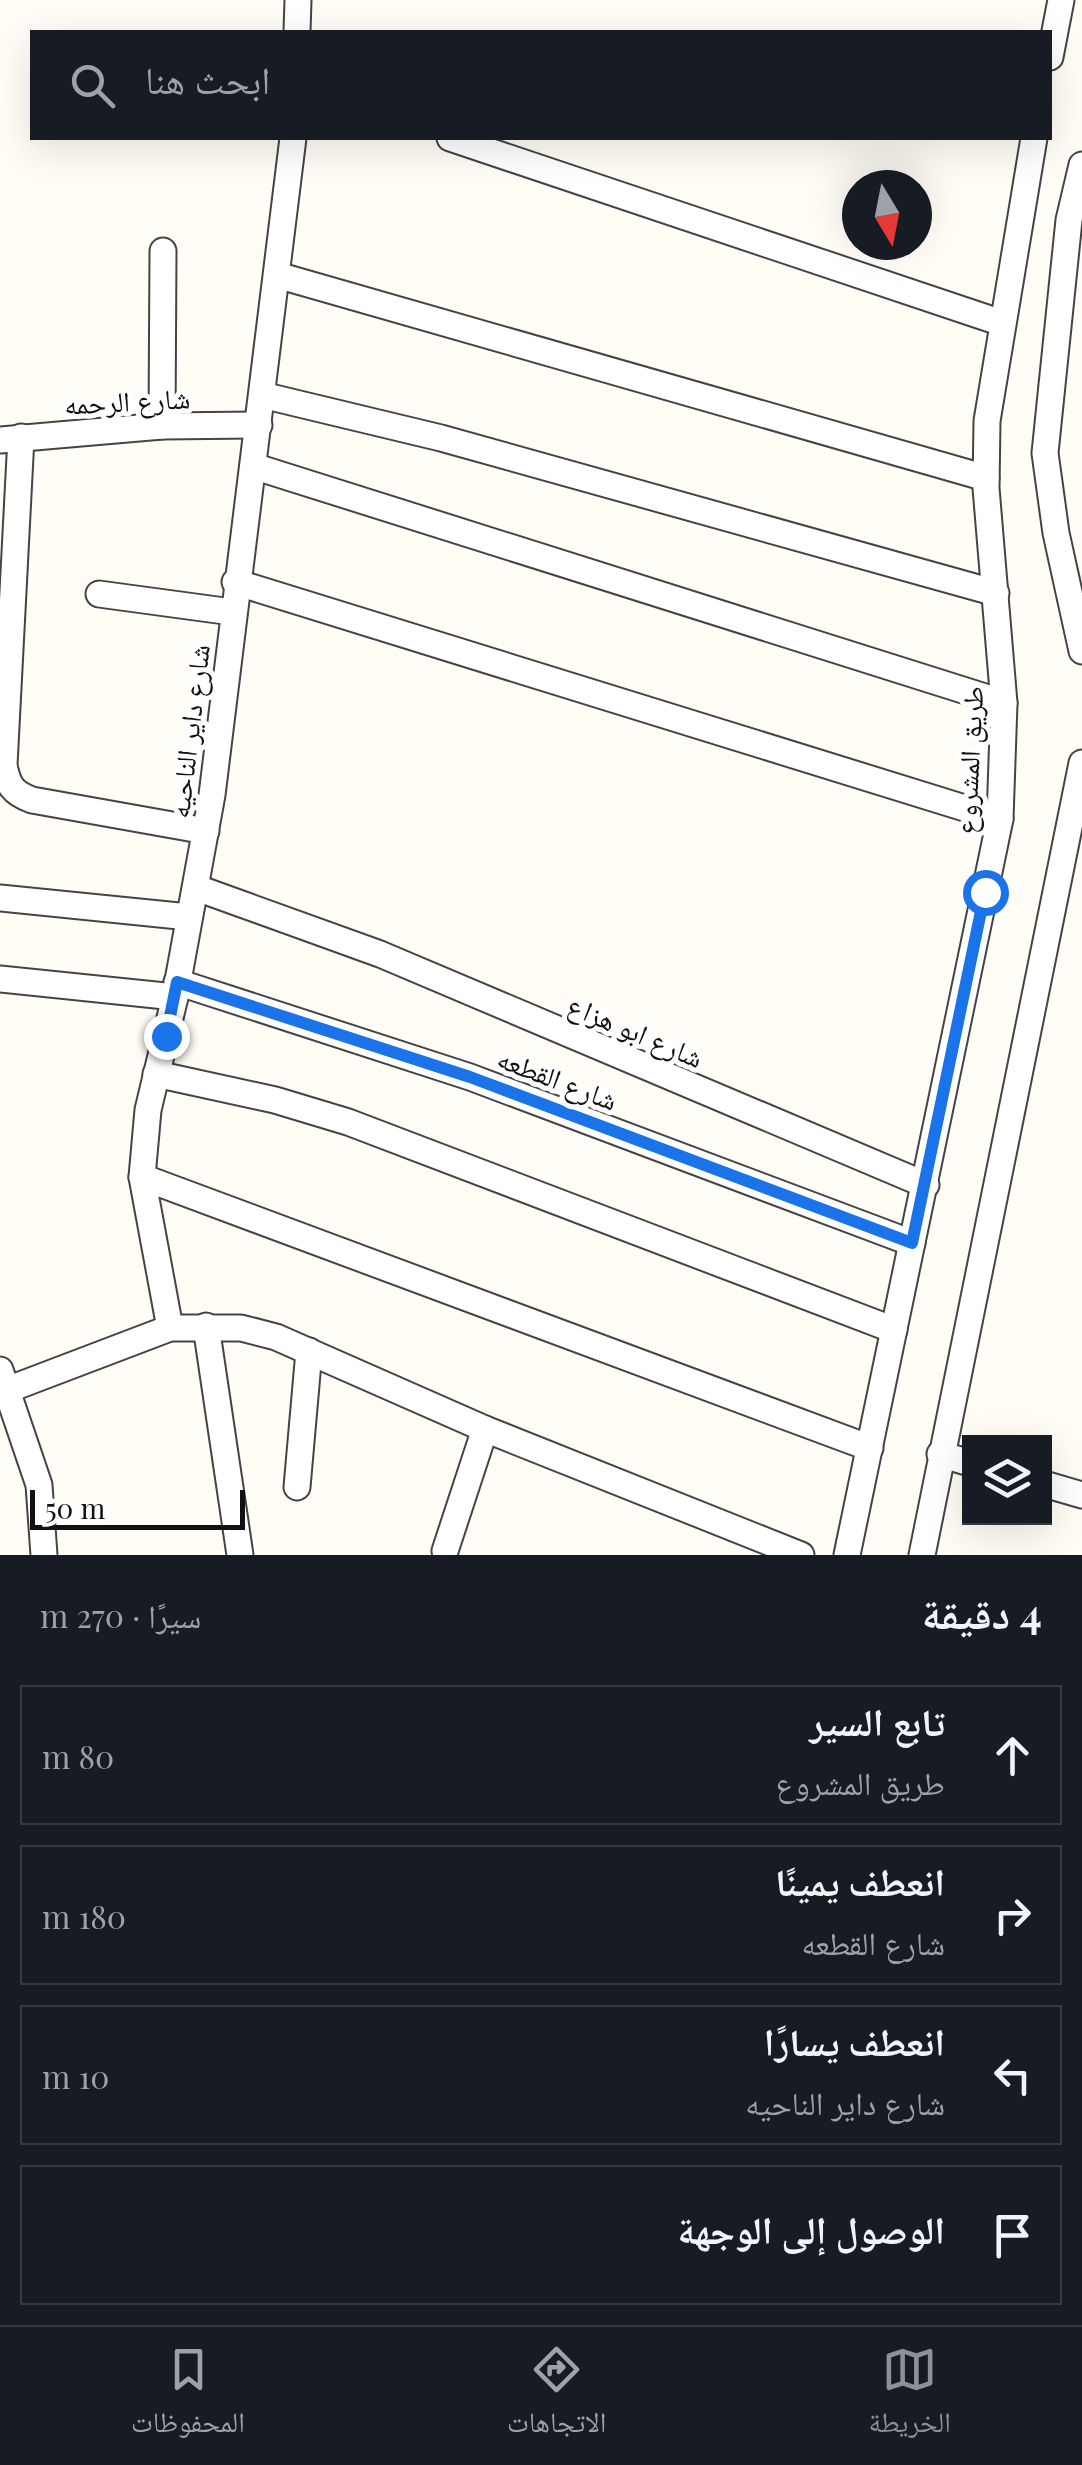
<!DOCTYPE html>
<html lang="ar">
<head>
<meta charset="utf-8">
<style>
  :root { --surface:#171b24; --page:#20242c; --text:#f1f3f6; --muted:#9ea1a6; --line:#363941; --accent:#8c9099 }
  body { margin:0; font-family:"Playfair Display","Noto Naskh Arabic",serif; background:var(--page); color:var(--text); direction:rtl }
  .controls { position:absolute; right:30px; bottom:30px; display:grid; overflow:hidden; border-radius:0px; box-shadow:0 10px 40px #0002 }
  .controls button { width:90px; height:90px; display:grid; place-items:center; padding:0; border:0; border-bottom:2px solid var(--line); background:var(--surface); color:var(--text); font:50px sans-serif }
  .compass { position:absolute; left:842px; top:170px; width:90px; height:90px; border-radius:50%; background:var(--surface); box-shadow:0 10px 40px #0002; rotate:170deg }
  .scale { position:absolute; left:30px; bottom:25px; width:215px; box-sizing:border-box; padding-left:10px; border:5px solid #111; border-top:0; font-size:28px; line-height:35px; white-space:nowrap; color:#111; -webkit-text-stroke:8px #fff; paint-order:stroke }
  .stop { position:absolute; width:30px; height:30px; margin:-22px; border:8px solid #1a73e8; border-radius:50%; background:#fff }
  .stop.end { background:#1a73e8; border-color:#fff; box-shadow:0 2px 10px #0008 }
  .list { margin:0; padding:0; list-style:none }
  h2 { display:flex; justify-content:space-between; align-items:center; height:130px; margin:0; padding:0 40px; font-size:42px }
  h2 small { font-size:32px; font-weight:400; color:var(--muted) }
  .list li { display:grid; grid-template-columns:65px 1fr auto; gap:30px; align-items:center; box-sizing:border-box; height:140px; margin:0 20px 20px; padding:0 20px; border:2px solid var(--line); border-radius:0px }
  .list b { display:block; font-size:38px; white-space:nowrap }
  .list p { margin:0; font-size:32px; white-space:nowrap; color:var(--muted) }
  .list em { font-size:32px; font-style:normal; color:var(--muted) }
  .icon { flex:none; width:55px; height:55px; fill:none; stroke:currentColor; stroke-width:2; stroke-linecap:round; stroke-linejoin:round }
  .map { position:relative; flex:none; width:1082px; height:1555px; overflow:hidden; direction:ltr }
  .search { position:absolute; background:var(--surface); box-shadow:0 10px 40px #0002; left:30px; right:30px; top:30px; height:110px; display:flex; align-items:center; gap:25px; box-sizing:border-box; padding:0 35px; border-radius:0px; color:var(--muted); font-size:38px }
  .sheet { height:770px; background:var(--surface) }
  nav { display:flex; justify-content:space-around; align-items:center; box-sizing:border-box; height:140px; border-top:2px solid var(--line); background:var(--surface); font-size:28px; color:var(--muted) }
  nav a { display:grid; justify-items:center; gap:5px }
  nav .on { color:var(--accent) }
  .map>svg:first-child { display:block }
</style>
</head>
<body>
<div class="map">
<svg width="1082" height="1555" viewBox="0 0 1082 1555">
  <rect width="100%" height="100%" fill="#fffdf5"/>
  <g fill="none" stroke-linecap="round" stroke-linejoin="round">
    <g stroke="#444" stroke-width="29">
      <g id="minor">
        <polyline points="297,32 298,0"/>
        <polyline points="1050,57 1061,0"/>
        <polyline points="450,138 1002,323"/>
        <polyline points="1082,165 1069,220 1045,453 1056,533 1082,651"/>
        <polyline points="277,275 986,478"/>
        <polyline points="262,395 441,438 996,593"/>
        <polyline points="162,426 163,251"/>
        <path d="M 21,437 L 4,765 C 8,786 13,793 32,800 L 206,831"/>
        <polyline points="0,440 162,426 259,425"/>
        <polyline points="253,466 1004,703"/>
        <polyline points="235,582 1000,819"/>
        <polyline points="99,594 232,612"/>
        <polyline points="197,888 380,954 926,1185"/>
        <polyline points="0,898 189,917"/>
        <polyline points="0,979 175,997"/>
        <polyline points="177,982 470,1077 912,1243"/>
        <polyline points="156,1074 275,1100 348,1122 894,1330"/>
        <polyline points="142,1177 870,1448"/>
        <polyline points="206,1326 240,1555"/>
        <polyline points="170,1328 142,1177 148,1110 175,997 212,795 293,138"/>
        <polyline points="0,1370 39,1485 44,1555"/>
        <polyline points="7,1390 170,1328 241,1328 276,1337 485,1429 801,1555"/>
        <polyline points="940,1454 970,1463"/>
        <polyline points="1044,1484 1082,1495"/>
        <polyline points="297,1487 309,1351"/>
        <polyline points="445,1551 485,1429"/>
        <polyline points="847,1555 1000,819 1004,703 986,488 987,421 1034,138"/>
        <polyline points="922,1555 1082,763"/>
      </g>
    </g>
    <use href="#minor" stroke="#fff" stroke-width="25"/>
  </g>
  <g fill="none" stroke-linecap="round" stroke-linejoin="round">
    <polyline stroke="#1a73e8" stroke-width="12" points="166,1036 177,982 470,1077 912,1243 985,892"/>
  </g>
  <g text-anchor="middle" dominant-baseline="central" stroke-width="10" stroke-linejoin="round" paint-order="stroke">
    <g font-size="28" fill="#111" stroke="#fff">
      <text transform="translate(127 400) rotate(-3)">شارع الرحمه</text>
      <text transform="translate(188 731) rotate(-83)">شارع داير الناحيه</text>
      <text transform="translate(968 760) rotate(-87)">طريق المشروع</text>
      <text transform="translate(636 1030) rotate(23)">شارع ابو هزاع</text>
      <text transform="translate(558 1078) rotate(21)">شارع القطعه</text>
    </g>
  </g>
</svg>
<div class="controls">
<button><svg class="icon" aria-label="layers" viewBox="0 0 24 24"><path d="M12 4l9 5-9 5-9-5zM3 14l9 5 9-5"/></svg></button>
</div>
<svg class="compass" viewBox="-18 -18 36 36"><path d="M0-13l5 13h-10z" fill="#e53935"/><path d="M0 13l5-13h-10z" fill="#9ea1a6"/></svg>
<div class="scale">50 m</div>
<div class="stop" style="left:985px;top:892px"></div>
<div class="stop end" style="left:166px;top:1036px"></div>
<div class="search"><svg class="icon" aria-label="search" viewBox="0 0 24 24"><circle cx="10" cy="10" r="6"/><path d="M15 15l6 6"/></svg>ابحث هنا</div>
</div>
<section class="sheet">
<h2>4 دقيقة<small>سيرًا · 270 m</small></h2>
<ul class="list">
<li><svg class="icon" aria-label="ahead" viewBox="0 0 24 24"><path d="M12 20V5M6 11l6-6 6 6"/></svg><div><b>تابع السير</b><p>طريق المشروع</p></div><em>80 m</em></li>
<li><svg class="icon" aria-label="right" viewBox="0 0 24 24"><path d="M7 20v-9h11M14 6l5 5-5 5"/></svg><div><b>انعطف يمينًا</b><p>شارع القطعه</p></div><em>180 m</em></li>
<li><svg class="icon" aria-label="left" viewBox="0 0 24 24"><path d="M17 20v-9H6M10 6l-5 5 5 5"/></svg><div><b>انعطف يسارًا</b><p>شارع داير الناحيه</p></div><em>10 m</em></li>
<li><svg class="icon" aria-label="arrive" viewBox="0 0 24 24"><path d="M6 21V4h12l-3 4 3 4H6"/></svg><div><b>الوصول إلى الوجهة</b></div></li>
</ul>
</section>
<nav>
<a class="on"><svg class="icon" aria-label="map" viewBox="0 0 24 24"><path d="M3 6l6-2 6 2 6-2v14l-6 2-6-2-6 2zM9 4v14M15 6v14"/></svg>الخريطة</a>
<a><svg class="icon" aria-label="directions" viewBox="0 0 24 24"><path d="M12 3l9 9-9 9-9-9zM9 14v-3h6M13 9l2 2-2 2"/></svg>الاتجاهات</a>
<a><svg class="icon" aria-label="saved" viewBox="0 0 24 24"><path d="M7 4h10v16l-5-4-5 4z"/></svg>المحفوظات</a>
</nav>
</body>
</html>
